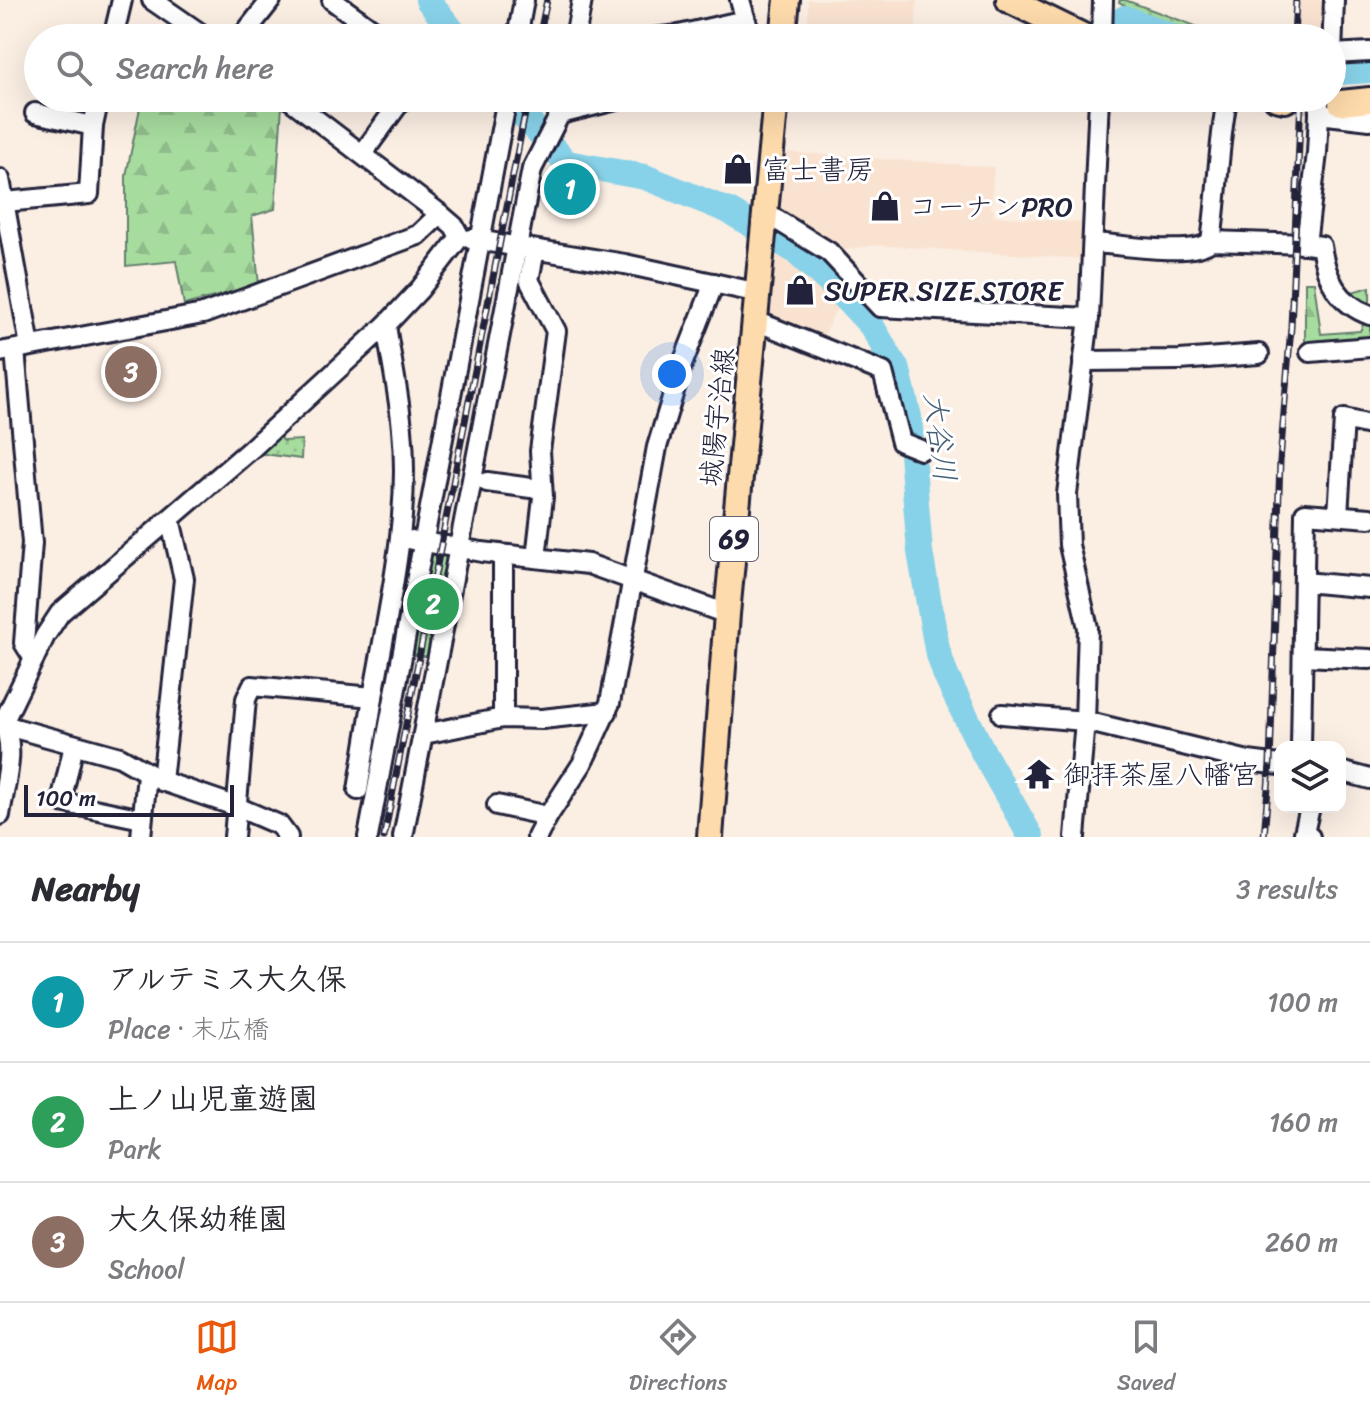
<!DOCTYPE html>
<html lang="en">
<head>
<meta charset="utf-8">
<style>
  :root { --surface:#fff; --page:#f7f7f7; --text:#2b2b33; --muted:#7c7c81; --line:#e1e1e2; --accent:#ea580c }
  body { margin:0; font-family:Sriracha,"Klee One",sans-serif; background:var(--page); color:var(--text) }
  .controls { position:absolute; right:24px; bottom:24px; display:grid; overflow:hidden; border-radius:16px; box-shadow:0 8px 32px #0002 }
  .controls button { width:72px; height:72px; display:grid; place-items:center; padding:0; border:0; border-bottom:2px solid var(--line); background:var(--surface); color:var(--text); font:40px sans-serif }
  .scale { position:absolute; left:24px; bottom:20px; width:210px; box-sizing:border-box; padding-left:8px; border:4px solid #22223b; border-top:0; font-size:22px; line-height:28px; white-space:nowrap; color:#22223b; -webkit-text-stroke:6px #fff; paint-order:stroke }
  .you { position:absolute; left:672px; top:374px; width:28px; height:28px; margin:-20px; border:6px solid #fff; border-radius:50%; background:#1a73e8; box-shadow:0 0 0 12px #1a73e833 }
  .badge { display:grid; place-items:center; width:52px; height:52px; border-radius:50%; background:var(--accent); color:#fff; font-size:26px; font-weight:700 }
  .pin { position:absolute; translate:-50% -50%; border:4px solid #fff; box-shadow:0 2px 8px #0006 }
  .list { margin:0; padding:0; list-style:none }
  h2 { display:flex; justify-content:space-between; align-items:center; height:104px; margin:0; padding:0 32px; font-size:34px }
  h2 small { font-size:26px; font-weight:400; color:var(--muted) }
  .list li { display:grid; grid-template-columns:52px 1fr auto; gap:24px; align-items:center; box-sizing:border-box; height:120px; padding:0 32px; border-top:2px solid var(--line) }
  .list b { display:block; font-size:30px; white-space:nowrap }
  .list p { margin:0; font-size:26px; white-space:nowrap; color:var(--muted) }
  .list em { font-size:26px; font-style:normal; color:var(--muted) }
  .icon { flex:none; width:44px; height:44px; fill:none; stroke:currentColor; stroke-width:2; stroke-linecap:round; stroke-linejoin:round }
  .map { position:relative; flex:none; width:1370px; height:837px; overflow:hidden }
  .search { position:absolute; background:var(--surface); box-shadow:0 8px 32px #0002; left:24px; right:24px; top:24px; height:88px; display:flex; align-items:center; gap:20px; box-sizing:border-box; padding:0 28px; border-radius:44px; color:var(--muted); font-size:30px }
  .sheet { height:464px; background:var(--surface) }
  nav { display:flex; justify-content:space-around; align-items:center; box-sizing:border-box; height:112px; border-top:2px solid var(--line); background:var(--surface); font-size:22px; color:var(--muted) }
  nav a { display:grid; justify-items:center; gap:4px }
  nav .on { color:var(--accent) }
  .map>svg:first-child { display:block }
</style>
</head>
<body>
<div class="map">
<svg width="1370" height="837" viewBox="0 0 1370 837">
  <defs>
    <pattern id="grass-dots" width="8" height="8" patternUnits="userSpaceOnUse" patternTransform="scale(2)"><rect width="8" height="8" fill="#a7dc9f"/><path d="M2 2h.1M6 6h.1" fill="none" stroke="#8fbc8a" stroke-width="1.8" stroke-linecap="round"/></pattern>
    <pattern id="forest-firs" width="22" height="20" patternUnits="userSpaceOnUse" patternTransform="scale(2)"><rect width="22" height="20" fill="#a7dc9f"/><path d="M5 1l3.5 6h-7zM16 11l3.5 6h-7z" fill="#8fbc8a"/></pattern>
  </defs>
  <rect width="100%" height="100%" fill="#fbeee3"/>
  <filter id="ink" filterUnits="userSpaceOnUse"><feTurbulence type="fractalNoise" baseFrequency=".0125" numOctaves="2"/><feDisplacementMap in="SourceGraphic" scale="16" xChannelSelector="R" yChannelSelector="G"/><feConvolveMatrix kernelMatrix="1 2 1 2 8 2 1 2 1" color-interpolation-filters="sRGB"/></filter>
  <g filter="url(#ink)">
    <g fill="#f9e2d0">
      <polygon points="808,0 917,0 915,38 841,38 842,23 808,22"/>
      <polygon points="1292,0 1324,0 1321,38 1292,38"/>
      <polygon points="783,152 994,167 991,209 994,210 993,216 1088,223 1086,259 876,245 837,251 779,211"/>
      <polygon points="773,248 821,279 840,300 822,340 767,319"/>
    </g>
    <g fill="url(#grass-dots)" stroke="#647f6d" stroke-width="2">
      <polygon points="1120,0 1125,0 1228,38 1193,38 1127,14 1127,7 1119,2"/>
      <polygon points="278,436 283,441 302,440 301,459 257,453"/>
      <polygon points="432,550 454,554 435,658 412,654"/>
    </g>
    <g fill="url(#forest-firs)" stroke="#647f6d" stroke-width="2">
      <polygon points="142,98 272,98 282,105 275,209 252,216 259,285 184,305 176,261 126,266 126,176"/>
      <polygon points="1305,282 1314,282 1321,334 1360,331 1365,321 1352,292 1370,287 1370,343 1305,350"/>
    </g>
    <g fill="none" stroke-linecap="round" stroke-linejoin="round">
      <g stroke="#88d2e9" stroke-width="26">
        <polyline points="428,0 458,38"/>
        <polyline points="1125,18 1176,38"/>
        <polyline points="1339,72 1370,70"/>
        <polyline points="507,98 567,163 645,177 729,211 794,250 837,289 871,325 898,371 909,417 920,552 937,649 946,676 984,754 1031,837"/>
      </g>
      <polyline stroke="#d0c5c1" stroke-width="24" stroke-dasharray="24 12" stroke-linecap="butt" points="1285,100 1341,103"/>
      <g stroke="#22223b" stroke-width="24">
        <g id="minor">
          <polyline points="152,0 207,38"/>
          <polyline points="332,0 384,38"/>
          <polyline points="740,0 751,38"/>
          <polyline points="1334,0 1332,54 1370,52"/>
          <polyline points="113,38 122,0"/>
          <polyline points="241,38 271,0"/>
          <polyline points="344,38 358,19"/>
          <polyline points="517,38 524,0"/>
          <polyline points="575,38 582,0"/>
          <polyline points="653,38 679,35 745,20"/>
          <polyline points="1102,38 1103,0"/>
          <polyline points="288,98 440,214 454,226 460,237"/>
          <polyline points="1319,98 1319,114 1370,120"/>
          <polyline points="35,113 93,126"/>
          <polyline points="560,114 624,98"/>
          <path d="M 1319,114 L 1317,153 L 1306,244 L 1321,246 C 1326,278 1337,303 1370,315"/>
          <polyline points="363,153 403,98"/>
          <polyline points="0,179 30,346"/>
          <polyline points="5,202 89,194 93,126 99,98"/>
          <polyline points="764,212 829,252 880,307 1089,318"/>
          <polyline points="471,239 625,264 759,293"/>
          <path d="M 1211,241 C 1218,194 1218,146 1227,100"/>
          <path d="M 1093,243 C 1119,244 1193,258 1211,241 L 1306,244"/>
          <polyline points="535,250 529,280 556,331 540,451 543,497 536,558"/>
          <polyline points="756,321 883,372 901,442 921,450"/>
          <polyline points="15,350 32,543 24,643 34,659"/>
          <polyline points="0,352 203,314 418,235 440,214"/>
          <polyline points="1310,352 1370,347"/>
          <polyline points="1083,361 1180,360 1259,354"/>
          <polyline points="487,482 531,488 541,487"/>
          <polyline points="1338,515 1344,419 1370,425"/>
          <polyline points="412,540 482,552 588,564 727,614"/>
          <polyline points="503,555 503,718"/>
          <polyline points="1304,582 1370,588"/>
          <polyline points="1303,656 1370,659"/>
          <polyline points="1002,714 1085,721 1248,761 1280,765"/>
          <polyline points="0,724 120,757 162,781 235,806 279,825 288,837"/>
          <polyline points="424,734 503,718 542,719 607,712"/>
          <polyline points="74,745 61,802 142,819"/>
          <polyline points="1301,747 1305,513 1370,518"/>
          <polyline points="1340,771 1370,779"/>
          <polyline points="162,781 184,579 170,519"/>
          <polyline points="358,790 373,697"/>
          <polyline points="497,805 548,816"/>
          <path d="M 0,815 C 4,787 17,749 3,723 L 45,636 L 60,613 L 251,449 L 386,325 L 420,289 L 460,237"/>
          <polyline points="141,837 147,774"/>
          <path d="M 234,837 L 246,699 L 252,686 L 373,697 C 388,610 411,518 402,429 C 399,394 391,359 386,325"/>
          <polyline points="368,837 507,98"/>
          <polyline points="403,837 532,169 560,114 564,98"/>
          <polyline points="537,837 548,816 582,764 610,703 657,447 682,365 714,283"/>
          <polyline points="1075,837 1085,721 1088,628 1069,545 1067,494 1089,318 1099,98"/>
          <polyline points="1310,837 1304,833 1310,807"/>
        </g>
      </g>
      <g stroke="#22223b" stroke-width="30">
        <g id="major">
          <polyline points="1009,0 1087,38"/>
          <polyline points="783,38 787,0"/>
          <polyline points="1276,98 1285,100"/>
          <polyline points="1341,103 1370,100"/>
          <polyline points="710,837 727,614 776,98"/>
        </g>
      </g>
      <use href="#minor" stroke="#fff" stroke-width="18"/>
      <use href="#major" stroke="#fedbac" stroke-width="24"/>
      <g stroke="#22223b" stroke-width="7">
        <g id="rail">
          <polyline points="539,38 547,0"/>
          <polyline points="1294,38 1296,0"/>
          <polyline points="384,837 528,98"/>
          <polyline points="1264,837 1270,764 1280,461 1291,327 1301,98"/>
        </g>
      </g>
      <use href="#rail" stroke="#fff" stroke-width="4" stroke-dasharray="12" stroke-linecap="butt"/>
    </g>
  </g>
  <defs>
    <g id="shop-bare" transform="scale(2.4)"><path d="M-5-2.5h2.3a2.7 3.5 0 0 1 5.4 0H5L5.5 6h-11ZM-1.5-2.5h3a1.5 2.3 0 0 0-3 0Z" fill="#22223b" stroke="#fff" stroke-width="2.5" paint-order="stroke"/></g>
    <g id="temple-bare" transform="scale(2.4)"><path d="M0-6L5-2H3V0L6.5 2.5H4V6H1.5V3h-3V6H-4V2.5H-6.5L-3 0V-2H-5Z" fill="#22223b" stroke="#fff" stroke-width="2.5" paint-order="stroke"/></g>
  </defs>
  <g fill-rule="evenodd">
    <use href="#shop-bare" x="738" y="169"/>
    <use href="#shop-bare" x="885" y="206"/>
    <use href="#shop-bare" x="800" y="290"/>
    <use href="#temple-bare" x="1039" y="774"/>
  </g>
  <g text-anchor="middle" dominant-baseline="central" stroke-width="6" stroke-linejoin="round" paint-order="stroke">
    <rect fill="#fff" stroke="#646476" stroke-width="2" x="710" y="517" width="48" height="44" rx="6"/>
    <g font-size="26" font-weight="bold" fill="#22223b">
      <text x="734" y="539">69</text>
    </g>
    <g font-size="28" fill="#22223b" stroke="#fff" text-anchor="start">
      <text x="762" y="169">富士書房</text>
      <text x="909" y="206">コーナンPRO</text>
      <text x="824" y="290">SUPER SIZE STORE</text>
      <text x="1063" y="774">御拝茶屋八幡宮</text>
    </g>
    <g font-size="28" fill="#22223b" stroke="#fff">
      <text transform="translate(717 417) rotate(-84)">城陽宇治線</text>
    </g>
    <g font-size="30" font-style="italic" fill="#466078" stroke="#fff">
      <text transform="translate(940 437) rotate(83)">大谷川</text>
    </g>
  </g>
</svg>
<div class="controls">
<button><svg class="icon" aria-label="layers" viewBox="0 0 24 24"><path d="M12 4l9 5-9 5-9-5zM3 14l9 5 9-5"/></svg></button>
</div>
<div class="scale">100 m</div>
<div class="you"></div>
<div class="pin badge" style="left:570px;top:189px;background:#0f9aa8">1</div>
<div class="pin badge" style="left:433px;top:604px;background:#2e9e5b">2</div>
<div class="pin badge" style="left:131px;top:372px;background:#8d6e63">3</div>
<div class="search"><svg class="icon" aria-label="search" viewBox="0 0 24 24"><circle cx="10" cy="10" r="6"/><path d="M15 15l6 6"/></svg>Search here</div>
</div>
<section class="sheet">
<h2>Nearby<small>3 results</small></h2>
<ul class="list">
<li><span class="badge" style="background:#0f9aa8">1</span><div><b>アルテミス大久保</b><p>Place · 末広橋</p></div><em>100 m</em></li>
<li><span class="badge" style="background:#2e9e5b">2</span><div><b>上ノ山児童遊園</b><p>Park</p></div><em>160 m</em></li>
<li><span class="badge" style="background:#8d6e63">3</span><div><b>大久保幼稚園</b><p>School</p></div><em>260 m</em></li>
</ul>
</section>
<nav>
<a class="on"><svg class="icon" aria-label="map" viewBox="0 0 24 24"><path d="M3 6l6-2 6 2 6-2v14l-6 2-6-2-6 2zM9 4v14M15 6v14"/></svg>Map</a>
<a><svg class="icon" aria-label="directions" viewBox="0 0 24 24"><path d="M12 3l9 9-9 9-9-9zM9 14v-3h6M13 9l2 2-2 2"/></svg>Directions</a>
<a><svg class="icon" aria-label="saved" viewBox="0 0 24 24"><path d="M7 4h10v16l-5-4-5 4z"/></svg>Saved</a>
</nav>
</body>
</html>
